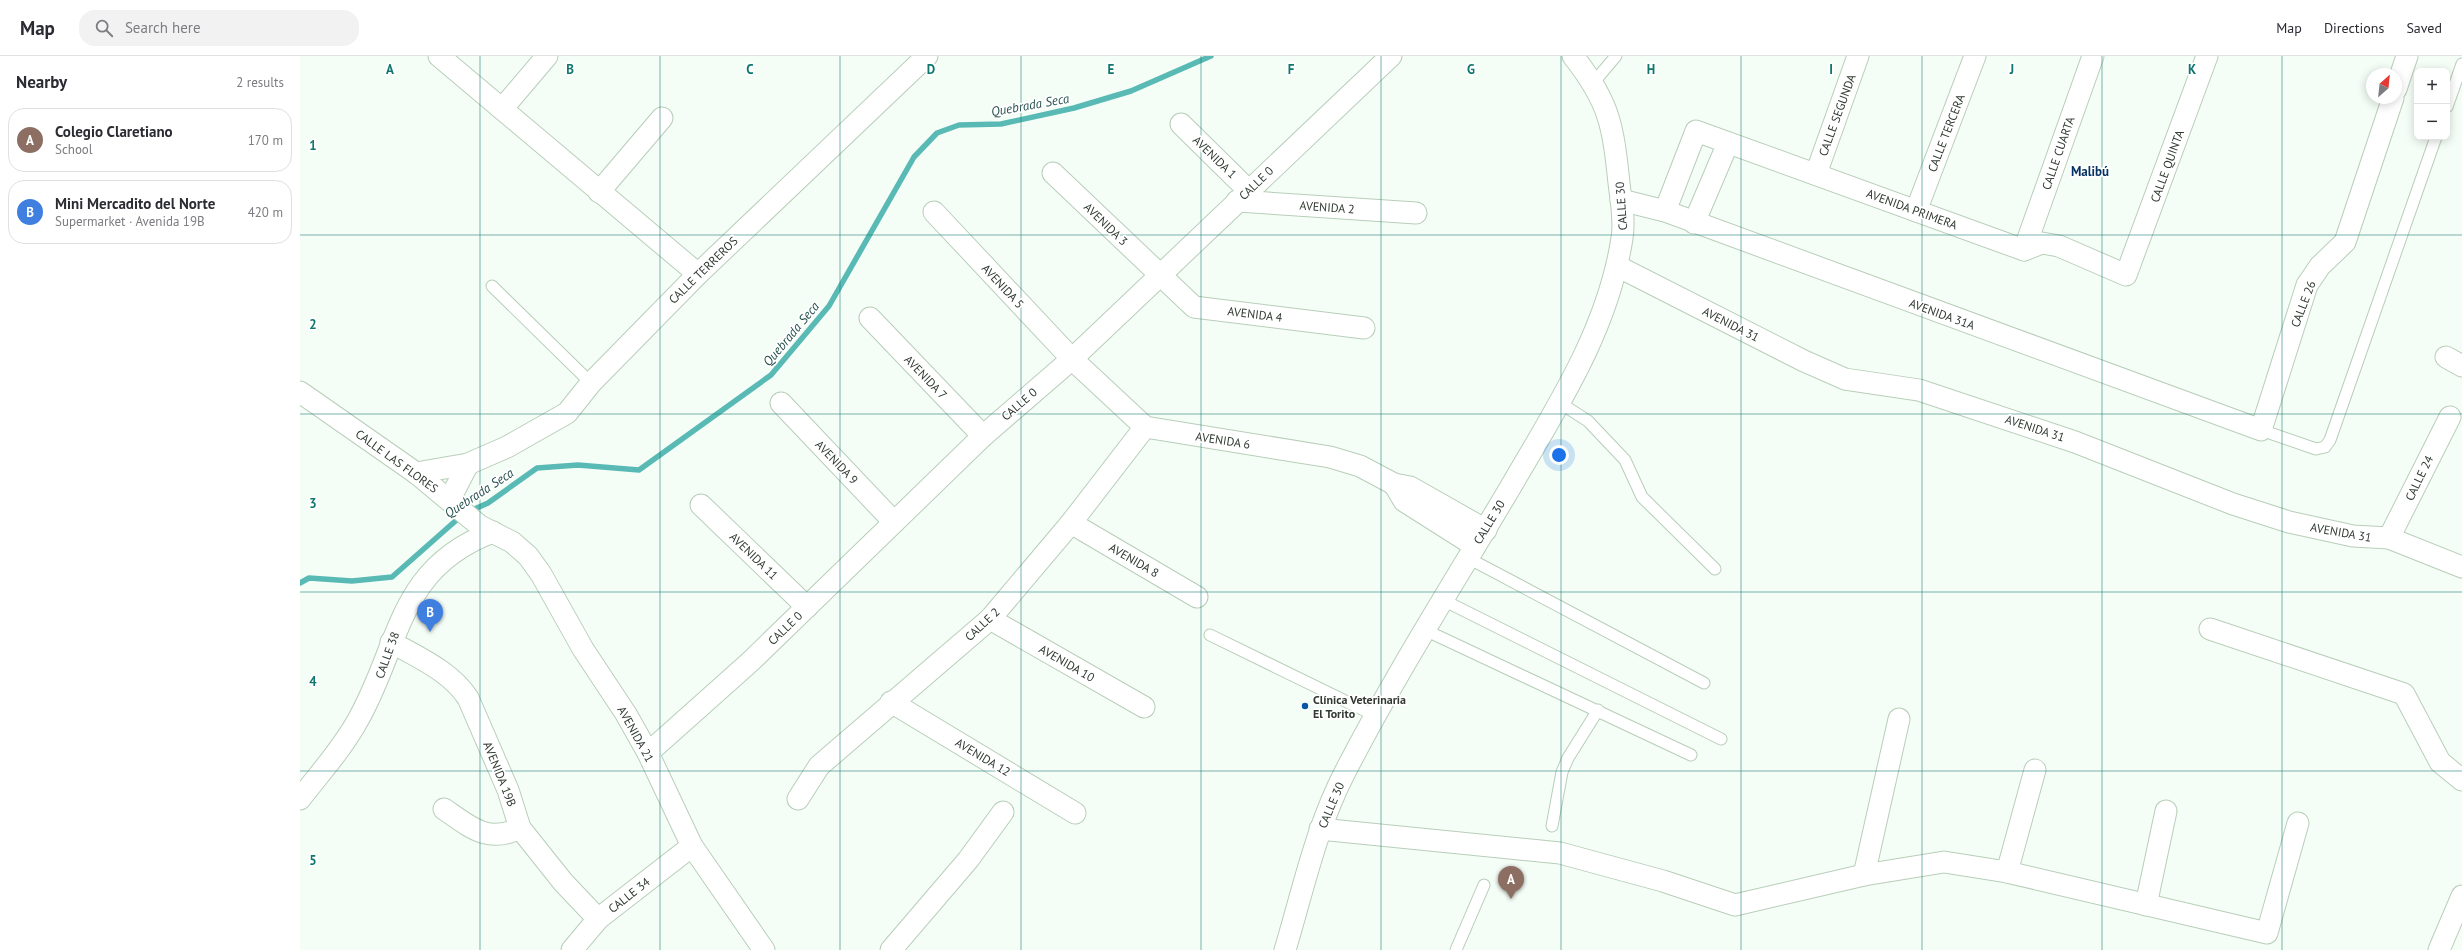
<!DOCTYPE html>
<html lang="en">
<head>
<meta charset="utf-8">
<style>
  :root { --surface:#fff; --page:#f2f2f3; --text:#2b2b33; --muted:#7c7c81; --line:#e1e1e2; --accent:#0d56a6 }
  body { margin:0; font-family:"PT Sans",sans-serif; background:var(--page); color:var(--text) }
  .controls { position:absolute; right:12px; top:12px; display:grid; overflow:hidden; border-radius:8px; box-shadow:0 2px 10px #0003 }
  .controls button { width:36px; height:36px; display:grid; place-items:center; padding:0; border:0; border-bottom:1px solid var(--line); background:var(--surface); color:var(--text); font:20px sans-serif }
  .compass { position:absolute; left:2066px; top:12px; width:36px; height:36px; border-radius:50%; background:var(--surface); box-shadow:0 2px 10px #0003; rotate:27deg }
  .you { position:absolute; left:1259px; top:399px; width:14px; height:14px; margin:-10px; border:3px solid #fff; border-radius:50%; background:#1a73e8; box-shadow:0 0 0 6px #1a73e833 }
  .badge { display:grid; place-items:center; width:26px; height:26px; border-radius:50%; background:var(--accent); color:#fff; font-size:13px; font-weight:700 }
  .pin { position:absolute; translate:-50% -33px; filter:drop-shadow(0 1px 2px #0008) }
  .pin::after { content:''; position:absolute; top:21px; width:14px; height:12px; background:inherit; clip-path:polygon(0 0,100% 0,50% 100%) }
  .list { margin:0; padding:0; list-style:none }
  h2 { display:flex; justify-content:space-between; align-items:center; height:52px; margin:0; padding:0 16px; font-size:17px }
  h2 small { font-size:13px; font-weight:400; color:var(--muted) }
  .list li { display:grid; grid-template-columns:26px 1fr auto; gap:12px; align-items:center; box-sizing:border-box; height:64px; margin:0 8px 8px; padding:0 8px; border:1px solid var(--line); border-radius:16px }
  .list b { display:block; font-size:15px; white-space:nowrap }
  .list p { margin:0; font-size:13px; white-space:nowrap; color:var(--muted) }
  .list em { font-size:13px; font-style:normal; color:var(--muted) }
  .icon { flex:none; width:22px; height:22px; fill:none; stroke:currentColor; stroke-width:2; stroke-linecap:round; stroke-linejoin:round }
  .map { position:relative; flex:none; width:2162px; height:894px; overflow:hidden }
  header { display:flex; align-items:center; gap:24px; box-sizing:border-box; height:56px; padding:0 20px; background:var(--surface); border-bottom:1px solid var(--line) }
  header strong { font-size:19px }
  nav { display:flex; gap:22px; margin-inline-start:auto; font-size:14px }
  .search { width:280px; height:36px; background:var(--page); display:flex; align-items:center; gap:10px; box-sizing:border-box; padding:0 14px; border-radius:16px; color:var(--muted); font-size:15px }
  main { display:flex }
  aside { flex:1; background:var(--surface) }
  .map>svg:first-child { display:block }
</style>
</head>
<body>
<header>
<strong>Map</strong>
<div class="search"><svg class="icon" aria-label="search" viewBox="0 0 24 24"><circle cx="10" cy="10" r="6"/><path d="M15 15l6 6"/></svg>Search here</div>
<nav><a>Map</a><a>Directions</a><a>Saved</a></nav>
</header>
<main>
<aside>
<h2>Nearby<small>2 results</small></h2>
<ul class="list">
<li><span class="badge" style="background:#8d6e63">A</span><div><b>Colegio Claretiano</b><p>School</p></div><em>170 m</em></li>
<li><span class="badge" style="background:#3f7fe0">B</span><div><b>Mini Mercadito del Norte</b><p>Supermarket · Avenida 19B</p></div><em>420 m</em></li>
</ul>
</aside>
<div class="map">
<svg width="2162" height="894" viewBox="0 0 2162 894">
  <rect width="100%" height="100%" fill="#f5fef6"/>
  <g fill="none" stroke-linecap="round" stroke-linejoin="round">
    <g stroke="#59bab5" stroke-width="5.5">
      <polyline points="170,455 188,447 237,412 278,409 339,414 471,319 529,250 614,101 637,77 659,69 701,68 774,52 831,35 911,0"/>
      <polyline points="0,527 9,522 52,525 92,521 161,460"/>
    </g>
    <g stroke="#b8ceb9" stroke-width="13">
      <g id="lane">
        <polyline points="1294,26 1316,0"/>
        <polyline points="2147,51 2162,8"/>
        <polyline points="192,230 291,327"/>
        <polyline points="1260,347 1288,365 1325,404 1342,441 1415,513"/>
        <polyline points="1961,374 2016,393 2025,391 2030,384 2136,81"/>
        <polyline points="1168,502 1404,627"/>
        <polyline points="1143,544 1421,683"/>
        <polyline points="1125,574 1391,699"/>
        <polyline points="910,579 1076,660"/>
        <polyline points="1252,770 1262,716 1268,702 1298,654"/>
        <polyline points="1156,894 1184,829"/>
      </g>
    </g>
    <g stroke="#b8ceb9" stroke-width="23">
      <g id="street">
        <polyline points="139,0 398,218"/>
        <polyline points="2096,33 2107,0"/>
        <polyline points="202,53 247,0"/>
        <polyline points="881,68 948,134"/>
        <polyline points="753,117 894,251 1064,272"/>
        <polyline points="1516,118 1558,0"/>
        <polyline points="299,136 362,62"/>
        <polyline points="1321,144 1365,155 1961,374 2007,229 2020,210 2045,186 2093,42"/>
        <polyline points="937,145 1116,157"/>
        <polyline points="1365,155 1396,75 1724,194 1742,187 1759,190 1826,219 1907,0"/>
        <polyline points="1616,155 1675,0"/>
        <polyline points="634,156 772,303 845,371 1030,401 1060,410 1094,428 1110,431 1186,474"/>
        <polyline points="1394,167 1428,87"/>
        <polyline points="1724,194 1793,0"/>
        <polyline points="1317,210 1504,305 1545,323 1619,334 1775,386 1933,448 1989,466 2053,480 2089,482 2162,511"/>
        <polyline points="570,262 683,380"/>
        <polyline points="2146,301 2162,310"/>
        <polyline points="0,336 116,417 180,470 212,486 228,500 241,518 283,593 326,658 348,697 392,790 464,894"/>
        <polyline points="481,347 594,466"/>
        <polyline points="116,417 168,408 207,391 267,357 291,327 398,218 627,0"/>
        <polyline points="1094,428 1104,445 1175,490"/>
        <polyline points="150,443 168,408"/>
        <polyline points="401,449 507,551"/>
        <polyline points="771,467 897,541"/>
        <polyline points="2089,482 2150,361"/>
        <polyline points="690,563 844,651"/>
        <polyline points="1910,573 2104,638 2140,706 2162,724"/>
        <path d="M 91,586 C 119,602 150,615 168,642 L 208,734 L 220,772 L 263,826 L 298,863"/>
        <polyline points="591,646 775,757"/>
        <polyline points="348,697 450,606 683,380 772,303 1091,0"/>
        <path d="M 0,743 C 20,717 42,693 58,664 C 101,588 97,512 193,476"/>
        <polyline points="498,743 519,710 690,563 771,467 845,371"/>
        <path d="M 144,753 C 170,771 188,788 220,772"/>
        <polyline points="1020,773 1260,797 1363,825 1435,849 1564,819 1644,806 1707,816 1967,877 1998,767"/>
        <polyline points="1707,816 1735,714"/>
        <polyline points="1564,819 1599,663"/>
        <polyline points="1846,849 1866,755"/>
        <polyline points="272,894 298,863 392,790"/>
        <polyline points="591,894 668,804 703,756"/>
        <path d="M 985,894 C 1003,834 1016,772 1045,716 C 1097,615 1159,519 1217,420 C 1261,345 1309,269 1322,182 C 1325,165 1321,145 1319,127 C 1313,70 1310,47 1273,0"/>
        <polyline points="2139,894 2162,840"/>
      </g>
    </g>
    <use href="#lane" stroke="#fff" stroke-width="11"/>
    <use href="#street" stroke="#fff" stroke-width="21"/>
  </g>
  <path fill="none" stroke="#0f766e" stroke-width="1" stroke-opacity="0.55" d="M 180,0 L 180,894M 360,0 L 360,894M 540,0 L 540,894M 721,0 L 721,894M 901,0 L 901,894M 1081,0 L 1081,894M 1261,0 L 1261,894M 1441,0 L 1441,894M 1622,0 L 1622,894M 1802,0 L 1802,894M 1982,0 L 1982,894M 0,179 L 2162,179M 0,358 L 2162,358M 0,536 L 2162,536M 0,715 L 2162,715"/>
  <circle fill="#0d56a6" stroke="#fff" stroke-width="1.5" cx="1005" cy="650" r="4"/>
  <g text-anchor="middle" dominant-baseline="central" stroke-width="3.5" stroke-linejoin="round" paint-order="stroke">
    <g font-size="12" fill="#313a32" stroke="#fff">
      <text transform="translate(1537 59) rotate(-70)">CALLE SEGUNDA</text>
      <text transform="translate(1646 77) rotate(-69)">CALLE TERCERA</text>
      <text transform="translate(1758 97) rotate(-71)">CALLE CUARTA</text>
      <text transform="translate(915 101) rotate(44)">AVENIDA 1</text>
      <text transform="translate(1867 110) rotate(-70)">CALLE QUINTA</text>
      <text transform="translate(956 127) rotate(-44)">CALLE 0</text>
      <text transform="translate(1321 150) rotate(-94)">CALLE 30</text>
      <text transform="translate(1027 151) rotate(4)">AVENIDA 2</text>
      <text transform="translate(1612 153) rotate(20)">AVENIDA PRIMERA</text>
      <text transform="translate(806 168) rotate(44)">AVENIDA 3</text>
      <text transform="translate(403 214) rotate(-44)">CALLE TERREROS</text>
      <text transform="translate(703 230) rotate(47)">AVENIDA 5</text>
      <text transform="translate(2003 248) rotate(-69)">CALLE 26</text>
      <text transform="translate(955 258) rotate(7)">AVENIDA 4</text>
      <text transform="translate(1642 258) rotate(20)">AVENIDA 31A</text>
      <text transform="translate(1431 268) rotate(27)">AVENIDA 31</text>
      <text transform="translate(626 321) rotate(46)">AVENIDA 7</text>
      <text transform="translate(719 348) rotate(-41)">CALLE 0</text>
      <text transform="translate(1735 372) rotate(18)">AVENIDA 31</text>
      <text transform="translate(923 384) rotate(9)">AVENIDA 6</text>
      <text transform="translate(97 405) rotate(36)">CALLE LAS FLORES</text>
      <text transform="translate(537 406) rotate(46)">AVENIDA 9</text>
      <text transform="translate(2119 422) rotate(-64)">CALLE 24</text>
      <text transform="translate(1189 466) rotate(-59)">CALLE 30</text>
      <text transform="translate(2041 476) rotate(10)">AVENIDA 31</text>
      <text transform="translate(454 500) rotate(44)">AVENIDA 11</text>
      <text transform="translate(834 504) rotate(30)">AVENIDA 8</text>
      <text transform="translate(682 568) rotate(-43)">CALLE 2</text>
      <text transform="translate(485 572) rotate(-44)">CALLE 0</text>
      <text transform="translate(87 599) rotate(-70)">CALLE 38</text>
      <text transform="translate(767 607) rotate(30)">AVENIDA 10</text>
      <text transform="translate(336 678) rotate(61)">AVENIDA 21</text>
      <text transform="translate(683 701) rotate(31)">AVENIDA 12</text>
      <text transform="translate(200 718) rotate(68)">AVENIDA 19B</text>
      <text transform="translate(1031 749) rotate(-67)">CALLE 30</text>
      <text transform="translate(329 839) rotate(-38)">CALLE 34</text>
    </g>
    <g font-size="12" font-weight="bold" fill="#313a32" stroke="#fff" text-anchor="start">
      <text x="1013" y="643">Clínica Veterinaria<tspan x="1013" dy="14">El Torito</tspan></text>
    </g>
    <g font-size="13" font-style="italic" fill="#24504d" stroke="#fff">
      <text transform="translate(730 49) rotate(-10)">Quebrada Seca</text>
      <text transform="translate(491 278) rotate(-50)">Quebrada Seca</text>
      <text transform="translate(179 437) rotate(-33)">Quebrada Seca</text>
    </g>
    <g font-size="13" font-weight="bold" fill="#043264" stroke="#fff">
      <text x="1790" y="115">Malibú</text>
    </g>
  </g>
  <g font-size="13" text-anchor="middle" font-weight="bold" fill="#0f766e" stroke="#fff" stroke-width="3.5" stroke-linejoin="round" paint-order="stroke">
    <text x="90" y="18">A</text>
    <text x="270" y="18">B</text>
    <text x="450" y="18">C</text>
    <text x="631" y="18">D</text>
    <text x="811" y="18">E</text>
    <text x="991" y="18">F</text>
    <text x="1171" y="18">G</text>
    <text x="1351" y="18">H</text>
    <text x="1531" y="18">I</text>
    <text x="1712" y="18">J</text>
    <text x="1892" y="18">K</text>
    <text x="13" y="94">1</text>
    <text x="13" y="273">2</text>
    <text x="13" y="452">3</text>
    <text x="13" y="630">4</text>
    <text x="13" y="809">5</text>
  </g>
</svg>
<div class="controls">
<button>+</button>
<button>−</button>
</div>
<svg class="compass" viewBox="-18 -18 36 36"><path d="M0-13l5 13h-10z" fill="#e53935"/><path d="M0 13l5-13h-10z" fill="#7c7c81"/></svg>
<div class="you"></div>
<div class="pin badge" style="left:1211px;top:843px;background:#8d6e63">A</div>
<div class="pin badge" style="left:130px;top:576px;background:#3f7fe0">B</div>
</div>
</main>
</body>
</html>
